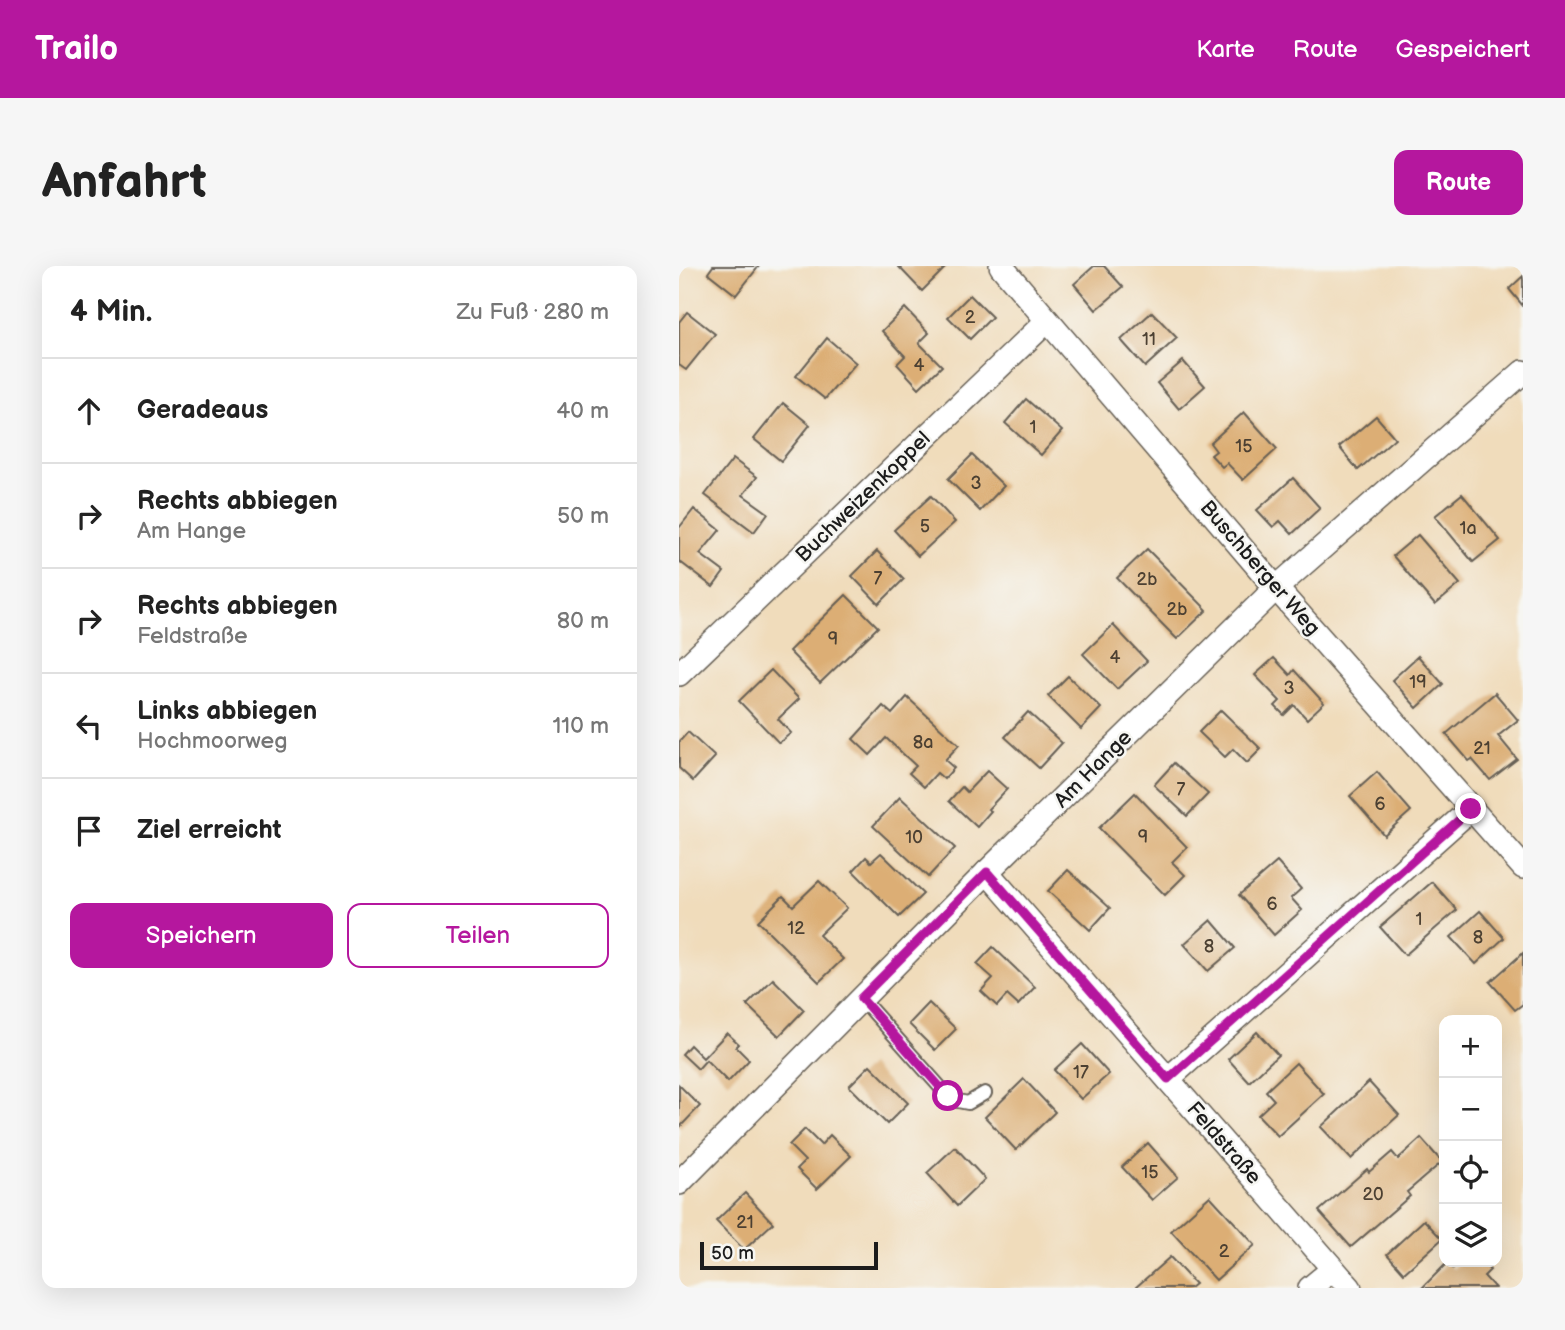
<!DOCTYPE html>
<html lang="de">
<head>
<meta charset="utf-8">
<style>
  :root { --surface:#fff; --page:#f6f6f6; --text:#222; --muted:#767676; --line:#e0e0e0; --accent:#b5179e }
  body { margin:0; font-family:"Balsamiq Sans",sans-serif; background:var(--page); color:var(--text) }
  .controls { position:absolute; right:21px; bottom:21px; display:grid; overflow:hidden; border-radius:14px; box-shadow:0 7px 28px #0002 }
  .controls button { width:63px; height:63px; display:grid; place-items:center; padding:0; border:0; border-bottom:2px solid var(--line); background:var(--surface); color:var(--text); font:35px sans-serif }
  .scale { position:absolute; left:21px; bottom:18px; width:178px; box-sizing:border-box; padding-left:7px; border:4px solid #1c1c1c; border-top:0; font-size:19px; line-height:24px; white-space:nowrap; color:#1c1c1c; -webkit-text-stroke:5px #f6f6f2; paint-order:stroke }
  .stop { position:absolute; width:21px; height:21px; margin:-16px; border:5px solid #b5179e; border-radius:50%; background:#fff }
  .stop.end { background:#b5179e; border-color:#fff; box-shadow:0 2px 7px #0008 }
  .list { margin:0; padding:0; list-style:none }
  h2 { display:flex; justify-content:space-between; align-items:center; height:91px; margin:0; padding:0 28px; font-size:30px }
  h2 small { font-size:23px; font-weight:400; color:var(--muted) }
  .list li { display:grid; grid-template-columns:46px 1fr auto; gap:21px; align-items:center; box-sizing:border-box; height:105px; padding:0 28px; border-top:2px solid var(--line) }
  .list b { display:block; font-size:26px; white-space:nowrap }
  .list p { margin:0; font-size:23px; white-space:nowrap; color:var(--muted) }
  .list em { font-size:23px; font-style:normal; color:var(--muted) }
  .actions { display:flex; gap:14px; padding:21px 28px }
  .actions a { flex:1; padding:16px 0; border:2px solid var(--accent); border-radius:14px; text-align:center; font-size:24px; color:var(--accent) }
  .actions .main { background:var(--accent); color:#fff }
  .icon { flex:none; width:38px; height:38px; fill:none; stroke:currentColor; stroke-width:2; stroke-linecap:round; stroke-linejoin:round }
  .map { position:relative; flex:none; width:844px; height:1022px; overflow:hidden; border-radius:14px }
  header { display:flex; align-items:center; gap:42px; box-sizing:border-box; height:98px; padding:0 35px; background:var(--accent); color:#fff }
  header strong { font-size:33px }
  nav { display:flex; gap:38px; margin-inline-start:auto; font-size:24px }
  .intro { display:flex; align-items:center; justify-content:space-between; box-sizing:border-box; height:168px; padding:0 42px }
  h1 { margin:0; font-size:49px }
  .button { padding:18px 32px; border-radius:14px; background:var(--accent); color:#fff; font-size:24px; font-weight:700 }
  main { display:flex; gap:42px; padding:0 42px }
  aside { flex:1; background:var(--surface); border-radius:14px; box-shadow:0 7px 28px #0002 }
  .map>svg:first-child { display:block }
</style>
</head>
<body>
<header>
<strong>Trailo</strong>
<nav><a>Karte</a><a>Route</a><a>Gespeichert</a></nav>
</header>
<div class="intro"><h1>Anfahrt</h1><a class="button">Route</a></div>
<main>
<aside>
<h2>4 Min.<small>Zu Fuß · 280 m</small></h2>
<ul class="list">
<li><svg class="icon" aria-label="ahead" viewBox="0 0 24 24"><path d="M12 20V5M6 11l6-6 6 6"/></svg><div><b>Geradeaus</b></div><em>40 m</em></li>
<li><svg class="icon" aria-label="right" viewBox="0 0 24 24"><path d="M7 20v-9h11M14 6l5 5-5 5"/></svg><div><b>Rechts abbiegen</b><p>Am Hange</p></div><em>50 m</em></li>
<li><svg class="icon" aria-label="right" viewBox="0 0 24 24"><path d="M7 20v-9h11M14 6l5 5-5 5"/></svg><div><b>Rechts abbiegen</b><p>Feldstraße</p></div><em>80 m</em></li>
<li><svg class="icon" aria-label="left" viewBox="0 0 24 24"><path d="M17 20v-9H6M10 6l-5 5 5 5"/></svg><div><b>Links abbiegen</b><p>Hochmoorweg</p></div><em>110 m</em></li>
<li><svg class="icon" aria-label="arrive" viewBox="0 0 24 24"><path d="M6 21V4h12l-3 4 3 4H6"/></svg><div><b>Ziel erreicht</b></div></li>
</ul>
<div class="actions"><a class="main">Speichern</a><a>Teilen</a></div>
</aside>
<div class="map">
<svg width="844" height="1022" viewBox="0 0 844 1022">
  <rect width="100%" height="100%" fill="#f6f6f2"/>
  <filter id="ink" filterUnits="userSpaceOnUse"><feTurbulence type="fractalNoise" baseFrequency=".0143" numOctaves="2"/><feDisplacementMap in="SourceGraphic" scale="14" xChannelSelector="R" yChannelSelector="G"/><feConvolveMatrix kernelMatrix="1 2 1 2 8 2 1 2 1" color-interpolation-filters="sRGB"/></filter>
  <filter id="wash" filterUnits="userSpaceOnUse"><feTurbulence type="fractalNoise" baseFrequency=".00686" numOctaves="4" result="noise"/><feDisplacementMap in="SourceGraphic" scale="28" xChannelSelector="R" yChannelSelector="G"/><feGaussianBlur stdDeviation="1.57" result="paint"/><feColorMatrix in="noise" values="0 0 0 0 0 0 0 0 0 0 0 0 0 0 0 0 0 1.4 0 .05"/><feComposite in="paint" operator="in"/></filter>
  <g filter="url(#wash)">
    <rect width="100%" height="100%" fill="#f0dcbb"/>
    <g id="blocks">
      <g fill="#dcae75">
        <polygon points="34,0 80,0 57,29 29,7"/>
        <polygon points="219,0 268,0 243,25"/>
        <polygon points="415,0 425,0 444,21 417,44 395,18"/>
        <polygon points="844,10 844,40 830,23"/>
        <polygon points="291,29 313,51 291,73 269,51"/>
        <polygon points="226,42 250,67 240,77 263,100 240,122 218,98 226,90 203,65"/>
        <polygon points="8,46 36,68 7,104 0,99 0,56"/>
        <polygon points="473,46 498,72 466,101 442,74"/>
        <polygon points="148,72 177,97 146,133 117,110"/>
        <polygon points="504,95 526,120 500,143 478,117"/>
        <polygon points="347,133 383,165 362,189 326,157"/>
        <polygon points="104,137 131,159 102,195 75,173"/>
        <polygon points="565,146 598,183 564,214 548,197 543,201 532,189 537,185 531,177"/>
        <polygon points="697,150 716,172 679,204 660,181"/>
        <polygon points="293,189 325,220 301,245 269,213"/>
        <polygon points="54,193 78,211 64,229 89,247 75,266 26,229"/>
        <polygon points="614,212 641,242 613,268 601,255 594,261 578,244"/>
        <polygon points="783,228 821,274 794,296 756,250"/>
        <polygon points="252,230 276,256 239,290 215,264"/>
        <polygon points="15,243 41,264 21,288 45,306 34,321 0,295 0,262"/>
        <polygon points="739,269 781,318 756,339 714,290"/>
        <polygon points="468,283 528,344 498,373 438,312"/>
        <polygon points="198,285 225,313 200,338 173,310"/>
        <polygon points="167,329 199,361 141,417 110,385"/>
        <polygon points="434,359 468,395 438,423 404,388"/>
        <polygon points="739,390 764,418 738,442 713,414"/>
        <polygon points="595,392 611,409 615,404 645,437 628,453 615,439 605,449 596,440 601,435 576,409"/>
        <polygon points="92,404 120,433 99,453 112,467 100,477 60,435"/>
        <polygon points="389,410 422,442 402,463 369,430"/>
        <polygon points="816,427 839,454 819,470 838,493 811,514 793,493 790,495 767,468"/>
        <polygon points="228,431 280,479 266,494 275,502 265,513 258,507 245,521 230,507 237,500 207,472 191,489 174,473 204,440 213,448"/>
        <polygon points="542,444 582,483 568,497 554,483 546,491 520,466"/>
        <polygon points="349,446 383,477 360,502 326,471"/>
        <polygon points="9,466 36,491 14,515 0,502 0,476"/>
        <polygon points="495,497 529,528 508,550 475,519"/>
        <polygon points="308,505 328,523 309,543 312,545 298,561 270,535 283,521 288,526"/>
        <polygon points="698,506 732,545 705,569 671,530"/>
        <polygon points="456,527 508,581 493,596 506,609 486,629 420,562"/>
        <polygon points="221,531 276,582 249,611 194,560"/>
        <polygon points="202,587 244,628 220,651 174,605 187,591 192,596"/>
        <polygon points="598,596 622,623 612,632 623,644 595,669 560,629"/>
        <polygon points="389,604 431,642 411,664 369,625"/>
        <polygon points="140,615 168,642 140,669 164,693 140,716 79,655 104,630 114,640"/>
        <polygon points="753,616 778,644 726,689 701,661"/>
        <polygon points="801,645 825,672 797,698 772,671"/>
        <polygon points="532,654 556,682 529,705 505,678"/>
        <polygon points="314,681 356,721 339,739 328,729 318,740 302,725 314,712 298,698"/>
        <polygon points="844,687 844,738 836,744 811,716"/>
        <polygon points="94,713 125,744 100,770 68,739"/>
        <polygon points="250,737 277,763 256,784 230,758"/>
        <polygon points="578,766 599,789 570,816 549,793"/>
        <polygon points="48,767 60,778 57,781 70,794 49,816 27,794 19,803 3,788 11,779 24,792"/>
        <polygon points="403,778 430,808 402,833 375,804"/>
        <polygon points="617,797 645,828 599,870 579,849 595,834 587,825"/>
        <polygon points="191,799 229,837 208,858 170,820"/>
        <polygon points="345,813 376,846 337,884 306,851"/>
        <polygon points="690,816 720,849 672,893 642,861"/>
        <polygon points="0,819 21,840 0,862"/>
        <polygon points="126,863 142,879 151,869 172,890 138,923 118,903 126,895 110,879"/>
        <polygon points="742,872 763,896 728,926 731,930 672,981 640,945 688,903 690,906 713,886 719,893"/>
        <polygon points="469,877 499,911 473,934 443,901"/>
        <polygon points="276,881 306,913 278,940 248,907"/>
        <polygon points="66,927 94,957 65,984 37,955"/>
        <polygon points="531,930 576,979 537,1014 492,965"/>
        <polygon points="745,954 763,973 725,1007 708,988"/>
        <polygon points="491,991 516,1018 511,1022 456,1022"/>
        <polygon points="781,996 802,996 811,1004 805,1010 816,1022 743,1022 768,997 774,1003"/>
      </g>
    </g>
  </g>
  <g filter="url(#ink)">
    <use href="#blocks" fill-opacity="0" stroke="#665f54" stroke-width="2"/>
    <g fill="none" stroke-linecap="round" stroke-linejoin="round">
      <g stroke="#665f54" stroke-width="16">
        <polyline id="service" points="182,732 269,830 279,835 289,837 306,827"/>
      </g>
      <g stroke="#665f54" stroke-width="26">
        <g id="minor">
          <polyline points="322,0 597,322 844,601"/>
          <polyline points="0,408 368,55"/>
          <polyline points="308,606 671,1022"/>
          <polyline points="489,813 792,543"/>
          <polyline points="0,917 308,606 597,322 844,106"/>
          <polyline points="631,1022 654,1003"/>
        </g>
      </g>
      <use href="#service" stroke="#fff" stroke-width="12"/>
      <use href="#minor" stroke="#fff" stroke-width="23"/>
    </g>
  </g>
  <g fill="none" stroke-linecap="round" stroke-linejoin="round" filter="url(#ink)">
    <polyline stroke="#b5179e" stroke-width="9" points="269,830 182,732 308,606 489,813 792,543"/>
  </g>
  <g text-anchor="middle" dominant-baseline="central" stroke-width="5" stroke-linejoin="round" paint-order="stroke">
    <g font-size="18" fill="#4c4032">
      <text x="291" y="51">2</text>
      <text x="470" y="73">11</text>
      <text x="240" y="99">4</text>
      <text x="354" y="161">1</text>
      <text x="565" y="180">15</text>
      <text x="297" y="217">3</text>
      <text x="246" y="260">5</text>
      <text x="789" y="262">1a</text>
      <text x="199" y="312">7</text>
      <text x="468" y="313">2b</text>
      <text x="498" y="343">2b</text>
      <text x="154" y="373">9</text>
      <text x="436" y="391">4</text>
      <text x="739" y="416">19</text>
      <text x="610" y="422">3</text>
      <text x="244" y="476">8a</text>
      <text x="803" y="482">21</text>
      <text x="502" y="523">7</text>
      <text x="701" y="538">6</text>
      <text x="235" y="571">10</text>
      <text x="464" y="571">9</text>
      <text x="593" y="638">6</text>
      <text x="740" y="653">1</text>
      <text x="117" y="662">12</text>
      <text x="799" y="671">8</text>
      <text x="530" y="680">8</text>
      <text x="402" y="806">17</text>
      <text x="471" y="906">15</text>
      <text x="694" y="928">20</text>
      <text x="66" y="956">21</text>
      <text x="545" y="985">2</text>
    </g>
    <g font-size="21" fill="#1c1c1c" stroke="#f6f6f2">
      <text transform="translate(184 231) rotate(-44)">Buchweizenkoppel</text>
      <text transform="translate(581 302) rotate(49)">Buschberger Weg</text>
      <text transform="translate(414 503) rotate(-45)">Am Hange</text>
      <text transform="translate(545 877) rotate(49)">Feldstraße</text>
    </g>
  </g>
</svg>
<div class="controls">
<button>+</button>
<button>−</button>
<button><svg class="icon" aria-label="locate" viewBox="0 0 24 24"><circle cx="12" cy="12" r="6"/><path d="M12 2v4M12 18v4M2 12h4M18 12h4"/></svg></button>
<button><svg class="icon" aria-label="layers" viewBox="0 0 24 24"><path d="M12 4l9 5-9 5-9-5zM3 14l9 5 9-5"/></svg></button>
</div>
<div class="scale">50 m</div>
<div class="stop" style="left:269px;top:830px"></div>
<div class="stop end" style="left:792px;top:543px"></div>
</div>
</main>
</body>
</html>
